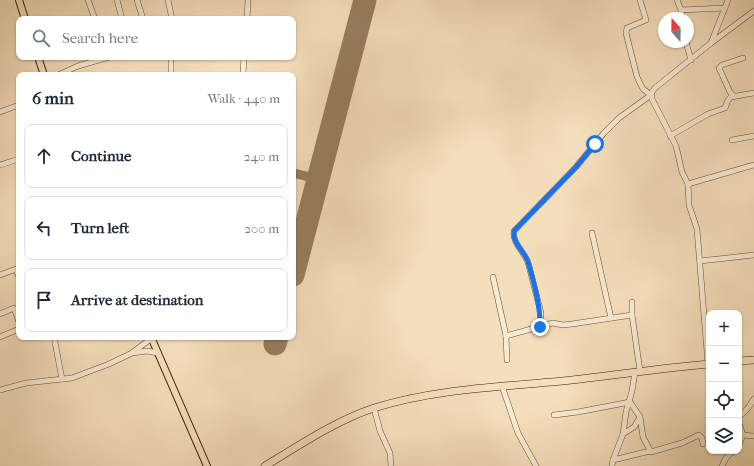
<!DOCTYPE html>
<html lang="en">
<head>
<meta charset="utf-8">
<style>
  :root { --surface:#fff; --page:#f2f2f3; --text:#1f2937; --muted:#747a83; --line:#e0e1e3 }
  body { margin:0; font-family:"IM FELL French Canon",serif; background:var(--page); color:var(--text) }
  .controls { position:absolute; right:12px; bottom:12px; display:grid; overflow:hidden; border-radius:8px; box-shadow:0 1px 3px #0004 }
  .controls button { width:36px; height:36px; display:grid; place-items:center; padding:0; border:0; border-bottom:1px solid var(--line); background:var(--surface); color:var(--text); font:20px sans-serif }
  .compass { position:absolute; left:658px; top:12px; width:36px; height:36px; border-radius:50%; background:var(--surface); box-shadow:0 1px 3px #0004; rotate:340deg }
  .stop { position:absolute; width:12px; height:12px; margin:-9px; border:3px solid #1a73e8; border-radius:50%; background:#fff }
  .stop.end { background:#1a73e8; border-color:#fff; box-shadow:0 1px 4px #0008 }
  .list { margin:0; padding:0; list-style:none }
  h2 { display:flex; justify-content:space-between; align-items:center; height:52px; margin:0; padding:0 16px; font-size:17px }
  h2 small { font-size:13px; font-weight:400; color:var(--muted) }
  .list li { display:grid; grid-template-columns:26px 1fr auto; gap:12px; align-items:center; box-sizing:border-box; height:64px; margin:0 8px 8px; padding:0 8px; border:1px solid var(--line); border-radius:8px }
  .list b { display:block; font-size:15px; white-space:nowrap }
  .list em { font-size:13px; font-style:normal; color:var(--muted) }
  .icon { flex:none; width:22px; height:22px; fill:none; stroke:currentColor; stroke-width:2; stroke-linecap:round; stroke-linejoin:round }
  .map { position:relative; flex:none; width:754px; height:466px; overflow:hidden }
  .search { position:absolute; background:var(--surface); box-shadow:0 1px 3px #0004; left:16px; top:16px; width:280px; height:44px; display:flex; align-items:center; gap:10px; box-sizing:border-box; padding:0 14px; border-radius:8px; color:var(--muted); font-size:15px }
  .panel { position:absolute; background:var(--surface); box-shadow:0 1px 3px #0004; left:16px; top:72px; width:280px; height:268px; border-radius:8px }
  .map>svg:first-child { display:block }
</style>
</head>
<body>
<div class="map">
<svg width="754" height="466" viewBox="0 0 754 466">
  <rect width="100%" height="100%" fill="#f5debc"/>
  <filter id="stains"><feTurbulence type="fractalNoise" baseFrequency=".005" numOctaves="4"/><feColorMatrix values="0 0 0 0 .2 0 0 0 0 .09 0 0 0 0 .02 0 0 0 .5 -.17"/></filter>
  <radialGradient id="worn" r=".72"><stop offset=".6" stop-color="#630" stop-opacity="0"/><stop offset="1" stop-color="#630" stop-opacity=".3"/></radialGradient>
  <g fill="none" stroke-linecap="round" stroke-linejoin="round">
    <polyline stroke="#967e5e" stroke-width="9" points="293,173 318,179"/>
    <g stroke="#967e5e" stroke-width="23">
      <polyline points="293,275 365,0"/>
      <polyline points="275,344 277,337"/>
    </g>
    <g stroke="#664e2f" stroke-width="6">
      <g id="minor">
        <polyline points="88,0 95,19"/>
        <polyline points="117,0 122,19"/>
        <polyline points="137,0 143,19"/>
        <polyline points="168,0 172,19"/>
        <polyline points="677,0 681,10 682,18"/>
        <polyline points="681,10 725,8"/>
        <polyline points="247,19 248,0"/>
        <polyline points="686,42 691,60"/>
        <polyline points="711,43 728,0"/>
        <polyline points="58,75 78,66 109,57"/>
        <polyline points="171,75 171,57"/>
        <polyline points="243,75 244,57"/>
        <polyline points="734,96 730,92 719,68 722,65 743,58"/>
        <polyline points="0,112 19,105"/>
        <polyline points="670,136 708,114 725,108 728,100 731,97 754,93"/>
        <polyline points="732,140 754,136"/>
        <polyline points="0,165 19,159"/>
        <polyline points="688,184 754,165"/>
        <polyline points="592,233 611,318"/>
        <polyline points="700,261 754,255"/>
        <polyline points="16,270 19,277"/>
        <polyline points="0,275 19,268"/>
        <polyline points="493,277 506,336 507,360"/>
        <polyline points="632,302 632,315 640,371"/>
        <polyline points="0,314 14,308 19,322"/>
        <path d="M 540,327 L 541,313 L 528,262 C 524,252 512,242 514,231 L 576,167 L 604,133 L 619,118 L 651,95 L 643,89 L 637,77 L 626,33 L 627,28 L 646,20 L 640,0"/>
        <polyline points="506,336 553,323 563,325 572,324 632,315"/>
        <polyline points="0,337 19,329"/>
        <polyline points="54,337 62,379"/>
        <polyline points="133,352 152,338"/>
        <polyline points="708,364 697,229 689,205 688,184 682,172 676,146 652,99 652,92 655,88 711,43 754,11"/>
        <polyline points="502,386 518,433 536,466"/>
        <polyline points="0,390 26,383 72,378 109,364 132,353 147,351 158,353"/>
        <polyline points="374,408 380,431 390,453 391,466"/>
        <polyline points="554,415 578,412 630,402 640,417 634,427 623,434"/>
        <path d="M 739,416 C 746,413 750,405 754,399"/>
        <polyline points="640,417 643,437 651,452 682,443 699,435 702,438 703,444"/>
        <polyline points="739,423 743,435 739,444"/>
        <polyline points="743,435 754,436"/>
        <polyline points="613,460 650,451"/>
        <polyline points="612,466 613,460 623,434 626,412 632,391 635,372"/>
        <polyline points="722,466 726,458 733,451"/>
      </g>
    </g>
    <g stroke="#361e00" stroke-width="8">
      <g id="major">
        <polyline points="19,0 25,19"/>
        <polyline points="38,57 44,75"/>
        <polyline points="151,337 207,466"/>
      </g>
    </g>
    <g stroke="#361e00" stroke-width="8">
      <g id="highway">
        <polyline points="739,361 754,360"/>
        <path d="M 265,466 C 298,446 337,420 374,408 C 435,389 499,387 562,381 C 611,376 660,368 709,364"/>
      </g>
    </g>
    <use href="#minor" stroke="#f8ead3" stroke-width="5"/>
    <use href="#major" stroke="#f5debc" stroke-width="6"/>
    <use href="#highway" stroke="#f5debc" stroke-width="7"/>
  </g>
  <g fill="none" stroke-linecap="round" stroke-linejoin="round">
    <path stroke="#1a73e8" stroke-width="5" d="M 540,327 C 541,307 534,282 528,262 C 525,252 512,243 514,231 L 576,167 L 595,144"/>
  </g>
  <rect width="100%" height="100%" filter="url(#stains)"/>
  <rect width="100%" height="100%" fill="url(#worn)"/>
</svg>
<div class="controls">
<button>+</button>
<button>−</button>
<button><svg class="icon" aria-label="locate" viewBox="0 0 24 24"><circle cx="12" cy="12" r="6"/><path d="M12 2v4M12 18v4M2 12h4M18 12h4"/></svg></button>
<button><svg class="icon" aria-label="layers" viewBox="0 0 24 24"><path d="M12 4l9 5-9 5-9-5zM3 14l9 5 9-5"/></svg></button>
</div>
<svg class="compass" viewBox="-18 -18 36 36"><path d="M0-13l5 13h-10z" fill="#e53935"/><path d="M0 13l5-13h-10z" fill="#747a83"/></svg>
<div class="stop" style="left:595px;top:144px"></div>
<div class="stop end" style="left:540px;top:327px"></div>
<div class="search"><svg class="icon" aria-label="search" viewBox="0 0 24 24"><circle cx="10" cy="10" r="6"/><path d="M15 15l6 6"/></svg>Search here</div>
<section class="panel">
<h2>6 min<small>Walk · 440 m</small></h2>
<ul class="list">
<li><svg class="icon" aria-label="ahead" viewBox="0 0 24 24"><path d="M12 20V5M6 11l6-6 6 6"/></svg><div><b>Continue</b></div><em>240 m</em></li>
<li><svg class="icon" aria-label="left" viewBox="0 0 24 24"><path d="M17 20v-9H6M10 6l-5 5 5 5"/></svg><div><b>Turn left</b></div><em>200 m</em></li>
<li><svg class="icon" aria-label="arrive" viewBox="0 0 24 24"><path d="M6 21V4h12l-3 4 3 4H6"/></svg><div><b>Arrive at destination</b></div></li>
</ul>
</section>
</div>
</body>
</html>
